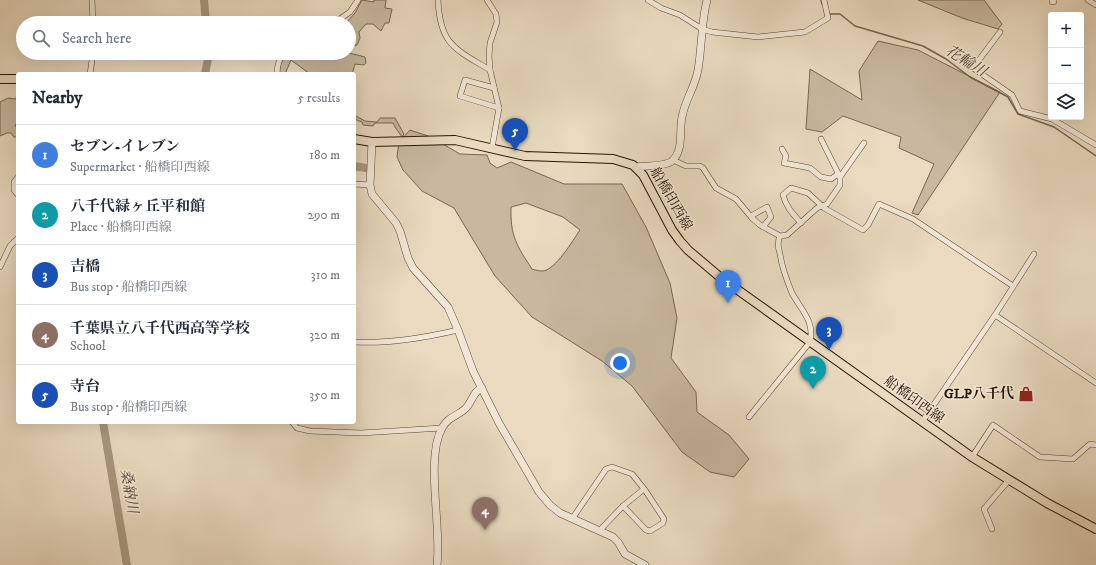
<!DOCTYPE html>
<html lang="en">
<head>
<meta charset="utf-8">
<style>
  :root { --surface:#fff; --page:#f2f2f3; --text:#1f2937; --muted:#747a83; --line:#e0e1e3; --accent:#db2777 }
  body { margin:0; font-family:"IM FELL DW Pica","Noto Serif JP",serif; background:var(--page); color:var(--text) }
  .controls { position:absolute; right:12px; top:12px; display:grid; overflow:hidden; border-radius:4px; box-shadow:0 4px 16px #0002 }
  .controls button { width:36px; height:36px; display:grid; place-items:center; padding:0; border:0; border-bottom:1px solid var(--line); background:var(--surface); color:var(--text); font:20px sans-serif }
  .you { position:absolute; left:620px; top:363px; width:14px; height:14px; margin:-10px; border:3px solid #fff; border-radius:50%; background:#1a73e8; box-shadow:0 0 0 6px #1a73e833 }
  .badge { display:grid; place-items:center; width:26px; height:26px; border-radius:50%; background:var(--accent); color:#fff; font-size:13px; font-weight:700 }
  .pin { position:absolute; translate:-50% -33px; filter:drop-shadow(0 1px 2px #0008) }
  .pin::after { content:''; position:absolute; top:21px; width:14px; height:12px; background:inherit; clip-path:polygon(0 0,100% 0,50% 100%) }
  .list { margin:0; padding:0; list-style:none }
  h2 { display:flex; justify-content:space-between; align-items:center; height:52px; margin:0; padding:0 16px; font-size:17px }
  h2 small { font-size:13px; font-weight:400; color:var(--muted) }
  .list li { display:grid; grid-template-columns:26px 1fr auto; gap:12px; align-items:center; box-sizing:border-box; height:60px; padding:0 16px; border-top:1px solid var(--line) }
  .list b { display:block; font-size:15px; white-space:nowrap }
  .list p { margin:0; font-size:13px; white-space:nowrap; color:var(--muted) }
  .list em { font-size:13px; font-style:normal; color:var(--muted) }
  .icon { flex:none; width:22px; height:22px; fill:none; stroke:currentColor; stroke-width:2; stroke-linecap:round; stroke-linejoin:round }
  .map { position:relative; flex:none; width:1096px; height:565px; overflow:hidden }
  .search { position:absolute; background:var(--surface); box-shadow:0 4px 16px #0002; left:16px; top:16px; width:340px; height:44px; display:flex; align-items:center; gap:10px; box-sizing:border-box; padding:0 14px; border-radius:22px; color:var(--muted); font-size:15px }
  .panel { position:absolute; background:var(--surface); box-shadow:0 4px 16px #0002; left:16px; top:72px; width:340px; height:352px; border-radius:4px }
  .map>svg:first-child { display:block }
</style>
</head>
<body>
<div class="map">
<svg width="1096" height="565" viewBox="0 0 1096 565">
  <rect width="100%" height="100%" fill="#e9dac0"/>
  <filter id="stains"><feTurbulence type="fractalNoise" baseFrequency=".005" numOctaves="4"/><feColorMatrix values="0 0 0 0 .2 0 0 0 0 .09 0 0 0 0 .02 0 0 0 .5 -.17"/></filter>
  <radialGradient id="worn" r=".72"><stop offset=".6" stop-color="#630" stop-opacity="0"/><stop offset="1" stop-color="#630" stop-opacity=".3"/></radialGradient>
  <g fill="#c8b8a0" stroke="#786650" fill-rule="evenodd">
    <polygon points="362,0 374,2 374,0 386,0 385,8 392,9 389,23 385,23 381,31 373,24 366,24 359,32 360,38 357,45 349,47 349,23 346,23 355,13"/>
    <polygon points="918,0 984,0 1002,24 998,29 962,18"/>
    <polygon points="878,41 918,50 1000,92 918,215 912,213 934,164 899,148 901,137 843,116 822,132 806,129 810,69 862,100 859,71"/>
    <polygon points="288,53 342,53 342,55 349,53 365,57 366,63 364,65 355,64 352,74 310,74 291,60 285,74 279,74 281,62"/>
    <polygon points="18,88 18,120 15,126 18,128 18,137 14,137 11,133 7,133 0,136 0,102 8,98 16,99"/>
    <polygon points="354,115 365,121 377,122 380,118 395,118 404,134 402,137 395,127 393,123 375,123 373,126 363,125 362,122 354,119"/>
    <path d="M 410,130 L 431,137 L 460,154 L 487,155 L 490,163 L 497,168 L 511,162 L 564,184 L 622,184 L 646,227 L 670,283 L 677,318 L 671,358 L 696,392 L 697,412 L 729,435 L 749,459 L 734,477 L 710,472 L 682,452 L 632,386 L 602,361 L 532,317 L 495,276 L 454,208 L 422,191 L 403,170 L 397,157 L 399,142 ZM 526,203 L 563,217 L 580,230 C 573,240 555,271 542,271 C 539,271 535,270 532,269 C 517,246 510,236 511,207 Z"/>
  </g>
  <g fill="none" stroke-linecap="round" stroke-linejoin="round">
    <g stroke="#75634d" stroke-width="1.5">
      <polyline points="821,0 822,4"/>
      <polyline points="829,14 840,14 855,26 923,46 946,59 970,77 1008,97 1018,114 1054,127 1096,156"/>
    </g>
    <g stroke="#a8977f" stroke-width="8">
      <polyline points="204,0 206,23"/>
      <polyline points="205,74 209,53"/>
      <polyline points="354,166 366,168"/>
      <polyline points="103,422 127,565"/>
    </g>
    <g stroke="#594631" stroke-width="6">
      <g id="minor">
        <polyline points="92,0 93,23"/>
        <path d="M 438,0 C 440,45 455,49 490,70"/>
        <polyline points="487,0 496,14 497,22 490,43 489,56 490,70 499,108 492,148"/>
        <polyline points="648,0 661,8 680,15 702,29 712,32 758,37 805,32 828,18 824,0"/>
        <polyline points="1088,0 1096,5"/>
        <polyline points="334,23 350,12 358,0"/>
        <polyline points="1000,32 973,68 1012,95 1020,111 1052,119 1096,145"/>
        <polyline points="90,74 93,53"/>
        <path d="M 277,74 C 277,66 279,59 284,53"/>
        <polyline points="494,88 465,80 460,96 499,108"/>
        <polyline points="782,149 786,156 784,163 810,168 821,177 831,179 838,174"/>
        <polyline points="673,160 686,166 700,166 703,168 716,188 736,199 752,218 760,225 780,236 787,235 817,208 827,204 840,185 840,177 821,139"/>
        <polyline points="18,177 14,182 14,190 18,195"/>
        <polyline points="840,177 864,143"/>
        <polyline points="354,184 370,185"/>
        <polyline points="751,216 767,207 771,217 763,227"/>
        <path d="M 801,223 C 793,214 786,207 783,195 L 791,188 L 808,193 L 824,208 L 863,230 L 868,225 L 879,204 L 913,219 L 1013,286"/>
        <polyline points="0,267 10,246 18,238"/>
        <polyline points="995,315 1096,383"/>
        <path d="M 354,342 C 390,344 424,338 458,330"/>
        <path d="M 749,417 L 810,342 C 815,321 801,310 792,293 C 787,281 782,268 780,254 C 778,248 777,242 780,236"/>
        <polyline points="292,422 297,428 310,431 361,433 442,428"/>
        <polyline points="922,422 995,315 1034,254"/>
        <polyline points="972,457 993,425 1040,457 1073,459 1090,444 1096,445"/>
        <polyline points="572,519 606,469 612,467 632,474 645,490 664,519 663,523 650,531 646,530 623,506 644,489"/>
        <polyline points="992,529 984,509 1009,480"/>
        <polyline points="599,531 623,506"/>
      </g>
    </g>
    <g stroke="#594631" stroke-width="8">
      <g id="tertiary">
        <polyline points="1053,1 1053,0"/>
        <polyline points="372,142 370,185 372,194 396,223 400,231 408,258 413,268 448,307 458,330 473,371 499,423 539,492 550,505 560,513 613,537 618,542 625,554 645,565"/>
        <path d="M 636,167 C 644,166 667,166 672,161 C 684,150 679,131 682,117 C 685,100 695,87 698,70 C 702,47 701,23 707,0"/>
        <path d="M 437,565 C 442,527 425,459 442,428 C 449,416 456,417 465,409 C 472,403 473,391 482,388"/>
      </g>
    </g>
    <g stroke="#291401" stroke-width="10">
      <g id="primary">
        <polyline points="0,79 18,79"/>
        <polyline points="354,139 372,142 455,140 525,156 613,159 633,165 643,175 672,230 680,241 688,250 721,278 972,457 1047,503 1096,529"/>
      </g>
    </g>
    <use href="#minor" stroke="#f1e7d6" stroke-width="5"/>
    <use href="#tertiary" stroke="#f1e7d6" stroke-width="7"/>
    <use href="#primary" stroke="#e9dac0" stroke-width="8"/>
  </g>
  <defs>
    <g id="shop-bare" transform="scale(1.2)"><path d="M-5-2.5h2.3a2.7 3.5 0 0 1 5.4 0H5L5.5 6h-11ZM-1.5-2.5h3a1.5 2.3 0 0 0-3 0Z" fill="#8f2418" stroke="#f1e7d6" stroke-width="2.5" paint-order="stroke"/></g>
  </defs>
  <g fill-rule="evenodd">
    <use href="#shop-bare" x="1026" y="394"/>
  </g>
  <g text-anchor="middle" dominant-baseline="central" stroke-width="3" stroke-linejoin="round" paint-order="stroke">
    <g font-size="14" fill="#291401" stroke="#f1e7d6">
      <text transform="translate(671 199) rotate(60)">船橋印西線</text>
      <text transform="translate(914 400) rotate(36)">船橋印西線</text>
    </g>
    <g font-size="14" font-weight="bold" fill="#291401" stroke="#f1e7d6" text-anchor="end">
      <text x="1014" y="394">GLP八千代</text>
    </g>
    <g font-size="15" font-style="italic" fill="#5c4833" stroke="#f1e7d6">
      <text transform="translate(966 61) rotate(32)">花輪川</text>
      <text transform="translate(129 491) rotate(80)">桑納川</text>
    </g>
  </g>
  <rect width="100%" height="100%" filter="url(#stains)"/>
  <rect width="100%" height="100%" fill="url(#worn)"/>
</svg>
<div class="controls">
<button>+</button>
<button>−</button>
<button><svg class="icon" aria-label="layers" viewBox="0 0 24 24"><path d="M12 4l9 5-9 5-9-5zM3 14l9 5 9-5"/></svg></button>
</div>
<div class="you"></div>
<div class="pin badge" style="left:728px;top:303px;background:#3f7fe0">1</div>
<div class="pin badge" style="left:813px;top:389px;background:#0f9aa8">2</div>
<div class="pin badge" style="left:829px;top:350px;background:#1a4fb4">3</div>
<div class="pin badge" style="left:485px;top:530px;background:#8d6e63">4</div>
<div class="pin badge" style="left:515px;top:151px;background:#1a4fb4">5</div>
<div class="search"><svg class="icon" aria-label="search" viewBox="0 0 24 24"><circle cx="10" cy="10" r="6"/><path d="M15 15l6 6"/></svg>Search here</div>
<section class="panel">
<h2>Nearby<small>5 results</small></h2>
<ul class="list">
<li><span class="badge" style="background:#3f7fe0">1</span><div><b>セブン-イレブン</b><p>Supermarket · 船橋印西線</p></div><em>180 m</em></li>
<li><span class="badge" style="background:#0f9aa8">2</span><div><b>八千代緑ヶ丘平和館</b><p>Place · 船橋印西線</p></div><em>290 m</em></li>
<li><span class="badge" style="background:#1a4fb4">3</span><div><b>吉橋</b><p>Bus stop · 船橋印西線</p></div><em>310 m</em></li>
<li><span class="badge" style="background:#8d6e63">4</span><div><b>千葉県立八千代西高等学校</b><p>School</p></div><em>320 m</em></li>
<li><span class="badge" style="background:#1a4fb4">5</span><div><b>寺台</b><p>Bus stop · 船橋印西線</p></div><em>350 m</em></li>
</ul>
</section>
</div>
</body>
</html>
